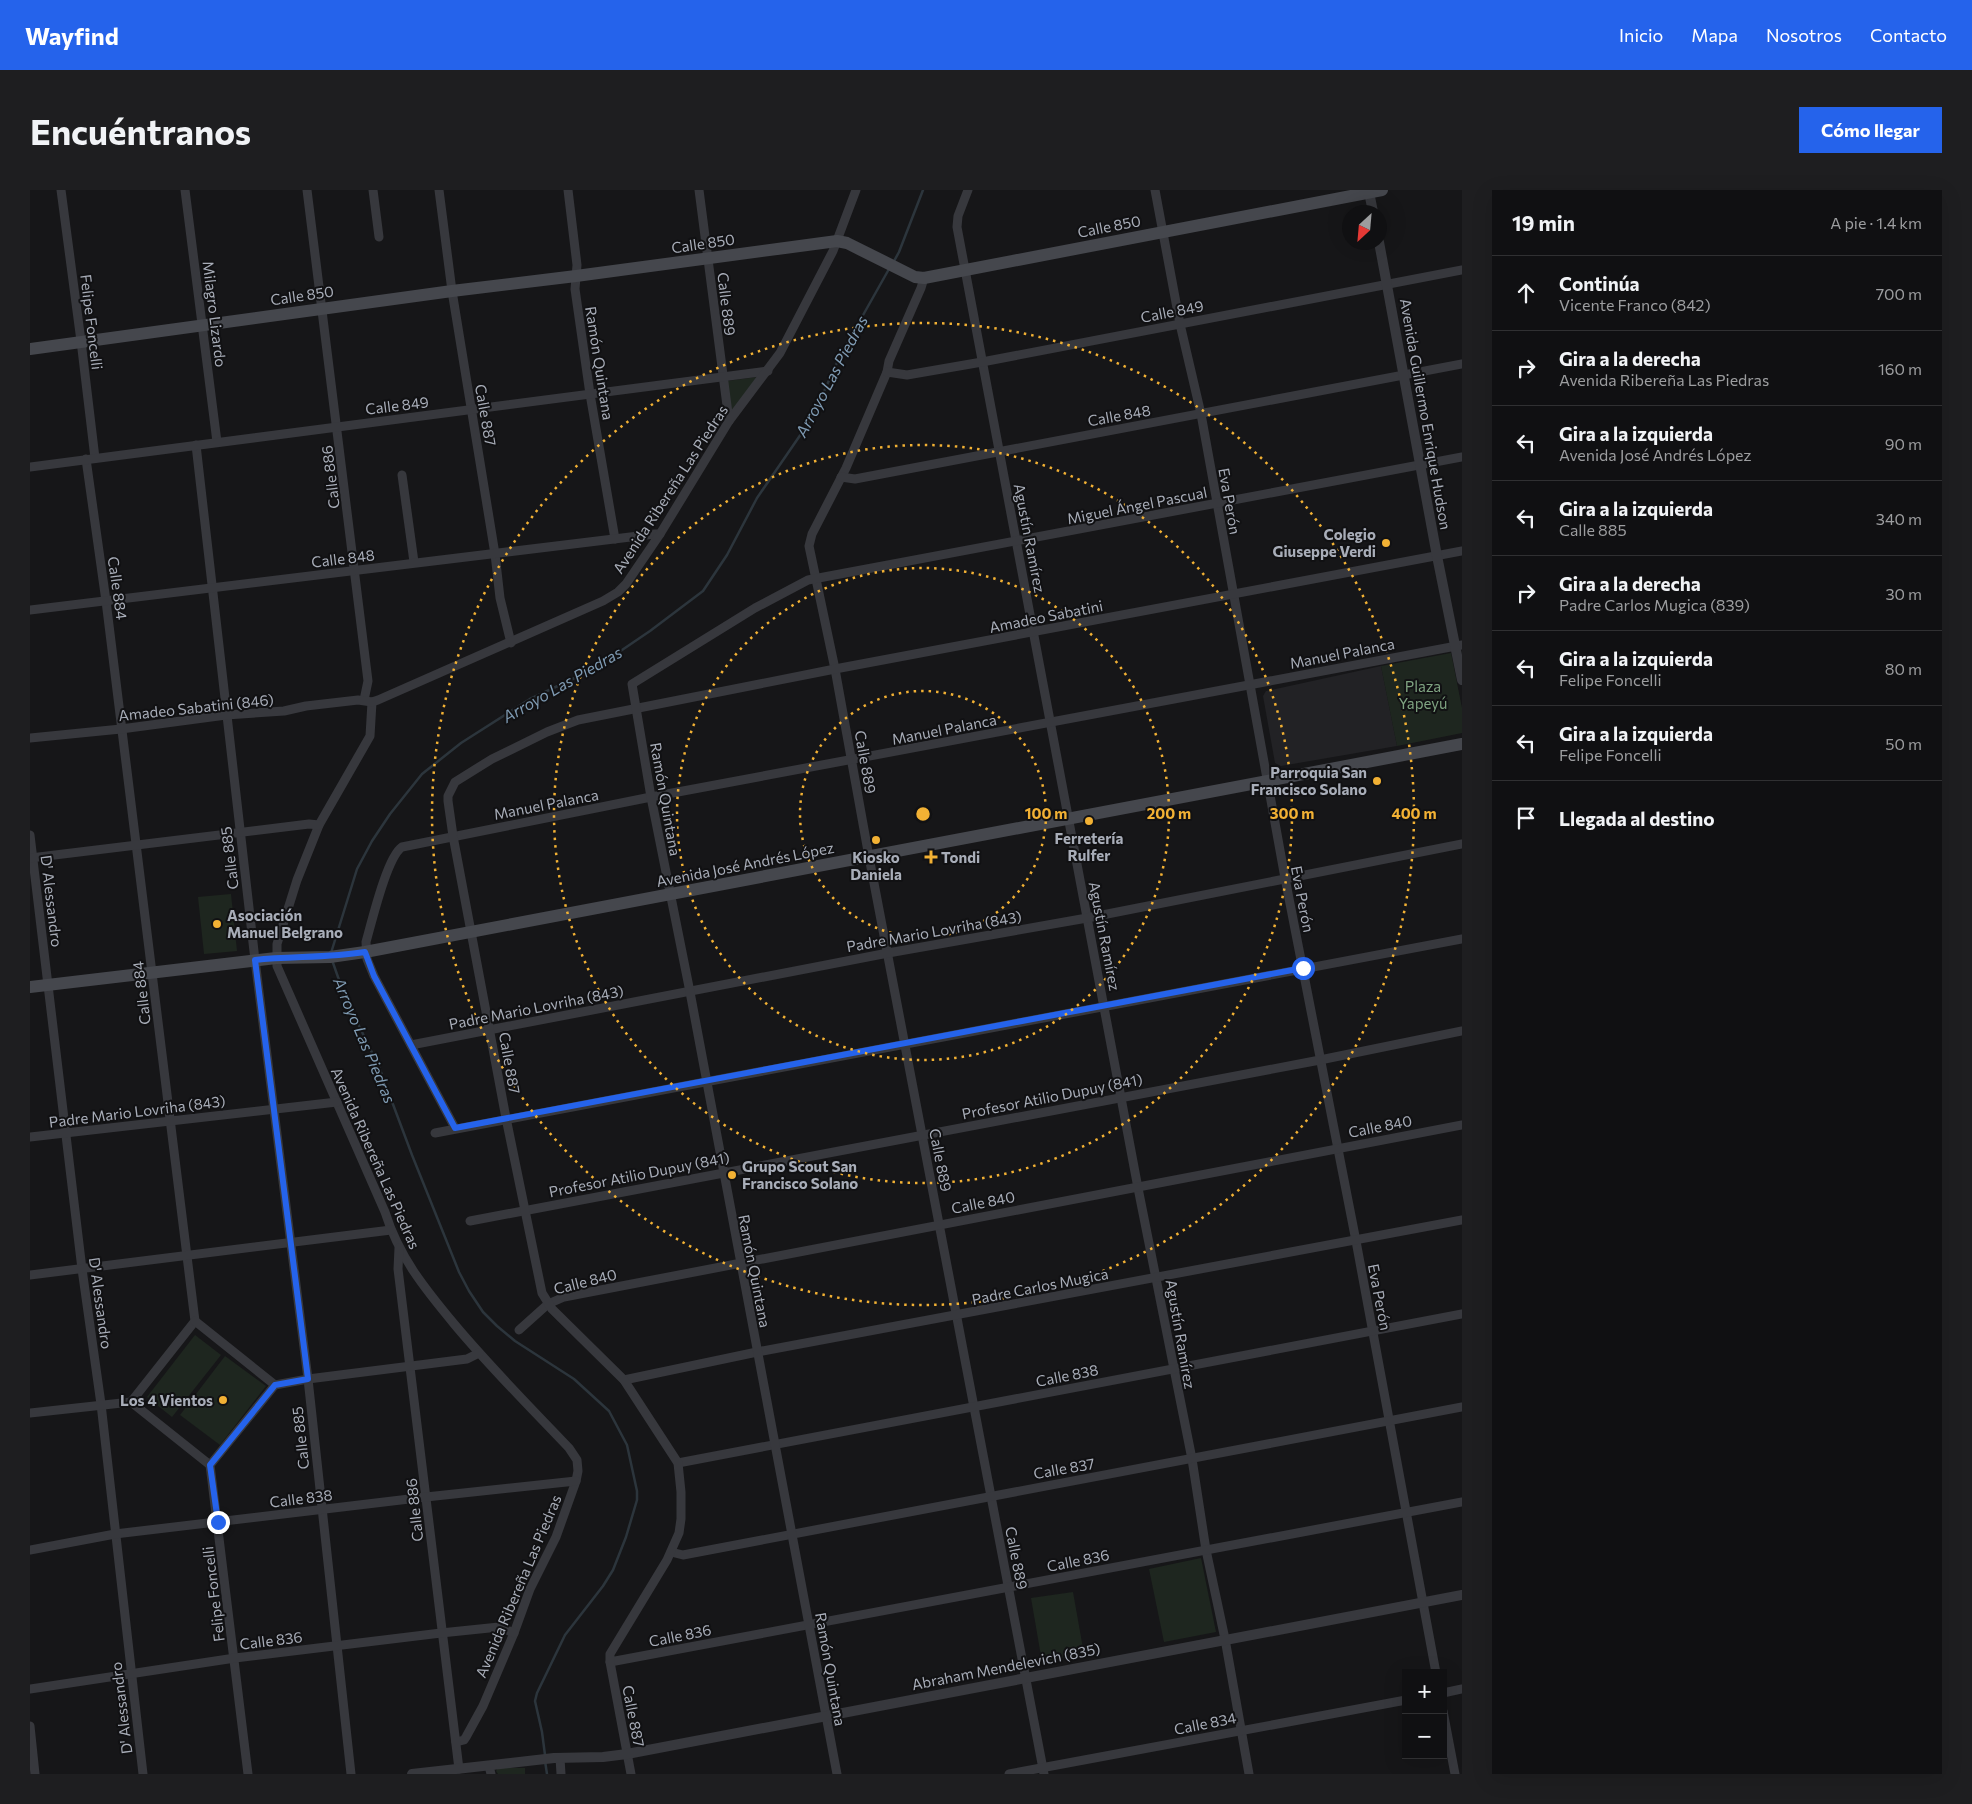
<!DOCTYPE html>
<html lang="es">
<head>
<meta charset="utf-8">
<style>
  :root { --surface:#101012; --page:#1e1e20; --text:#f1f3f6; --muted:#9c9d9f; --line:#303032; --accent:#2563eb }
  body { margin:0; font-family:Commissioner,sans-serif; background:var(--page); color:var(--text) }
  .controls { position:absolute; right:15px; bottom:15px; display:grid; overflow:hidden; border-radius:0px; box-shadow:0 5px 20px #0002 }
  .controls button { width:45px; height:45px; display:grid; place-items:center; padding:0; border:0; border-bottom:1px solid var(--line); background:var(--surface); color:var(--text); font:25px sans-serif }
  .compass { position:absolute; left:1312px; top:15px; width:45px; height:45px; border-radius:50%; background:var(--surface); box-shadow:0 5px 20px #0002; rotate:206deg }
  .stop { position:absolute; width:15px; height:15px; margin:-11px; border:4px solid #2563eb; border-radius:50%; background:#fff }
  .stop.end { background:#2563eb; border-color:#fff; box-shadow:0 1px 5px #0008 }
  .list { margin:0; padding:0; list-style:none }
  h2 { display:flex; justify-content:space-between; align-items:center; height:65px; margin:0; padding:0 20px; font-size:21px }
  h2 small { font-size:16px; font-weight:400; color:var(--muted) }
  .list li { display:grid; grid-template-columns:32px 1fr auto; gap:15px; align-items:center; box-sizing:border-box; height:75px; padding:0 20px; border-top:1px solid var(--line) }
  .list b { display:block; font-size:19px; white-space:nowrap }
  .list p { margin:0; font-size:16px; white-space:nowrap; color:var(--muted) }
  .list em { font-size:16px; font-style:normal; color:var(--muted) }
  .icon { flex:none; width:28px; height:28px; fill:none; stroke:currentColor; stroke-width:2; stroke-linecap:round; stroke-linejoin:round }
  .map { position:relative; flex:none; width:1432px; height:1584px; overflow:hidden; border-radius:0px }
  header { display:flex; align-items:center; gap:30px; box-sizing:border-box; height:70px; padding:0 25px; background:var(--accent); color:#fff }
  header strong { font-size:24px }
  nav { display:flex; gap:28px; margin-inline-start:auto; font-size:18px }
  .intro { display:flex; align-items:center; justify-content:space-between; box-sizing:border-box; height:120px; padding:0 30px }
  h1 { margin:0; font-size:35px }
  .button { padding:12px 22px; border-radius:0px; background:var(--accent); color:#fff; font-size:18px; font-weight:700 }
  main { display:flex; gap:30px; padding:0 30px }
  aside { flex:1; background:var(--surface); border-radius:0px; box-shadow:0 5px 20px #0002 }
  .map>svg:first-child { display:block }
</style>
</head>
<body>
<header>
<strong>Wayfind</strong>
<nav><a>Inicio</a><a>Mapa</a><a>Nosotros</a><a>Contacto</a></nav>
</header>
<div class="intro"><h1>Encuéntranos</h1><a class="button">Cómo llegar</a></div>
<main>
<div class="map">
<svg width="1432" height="1584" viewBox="0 0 1432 1584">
  <rect width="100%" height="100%" fill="#161618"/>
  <polygon fill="#222225" points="1351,476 1367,556 1251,576 1245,573 1233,506 1236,501"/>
  <g fill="#1e261f">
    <polygon points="727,187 700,223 697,191"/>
    <polygon points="1421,463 1432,518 1432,543 1367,556 1351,476"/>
    <polygon points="201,704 207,761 174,764 168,707"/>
    <polygon points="165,1145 191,1165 142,1227 117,1207"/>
    <polygon points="195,1166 236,1196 190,1255 150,1225"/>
    <polygon points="1171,1368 1186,1442 1134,1452 1119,1379"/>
    <polygon points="1043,1402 1054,1464 1012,1472 1001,1408"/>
    <polygon points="468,1578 495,1578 495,1584 468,1584 466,1581"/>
  </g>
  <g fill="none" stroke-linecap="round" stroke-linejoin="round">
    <g stroke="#2c353c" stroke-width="2.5">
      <polyline points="863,73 869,62 893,0"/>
      <polyline points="301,763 327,679 342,651 360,624 392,584 431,553 500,509 564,479 620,441 673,401 697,365 727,308 782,228 810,166 859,79"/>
      <polyline points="302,770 315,807 349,877 382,965 429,1082 439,1101 453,1122 467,1136 485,1151 544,1189 579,1221 597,1255 607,1301 607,1310 596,1347 583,1380 573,1396 535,1445 507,1503 505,1511 512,1542 515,1565"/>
      <polyline points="515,1571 517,1584"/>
    </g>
    <g stroke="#37383d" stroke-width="9">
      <polyline points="31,0 51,151 65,268"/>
      <polyline points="155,0 187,252"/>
      <polyline points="277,0 338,491 334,510"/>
      <polyline points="343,0 349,47"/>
      <polyline points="409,0 422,101 465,364 470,408 481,453"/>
      <polyline points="538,0 547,75 545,99 560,204 585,349"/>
      <polyline points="669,0 699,231"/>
      <polyline points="938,0 928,26 927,37 1108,998 1162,1269 1176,1360 1195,1449 1219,1584"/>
      <polyline points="1125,0 1150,134 1171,224 1255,688 1326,1051 1406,1483"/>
      <polyline points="894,88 891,98 859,171 857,182 816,278 782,344 779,356 805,479 839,667 1014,1584"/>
      <polyline points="857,182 877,185 952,172 1432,80"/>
      <polyline points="166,255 225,770 278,1189 321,1584"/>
      <polyline points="56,269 76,411 165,1131 101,1212 180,1275"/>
      <polyline points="0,277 738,181"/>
      <polyline points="372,285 384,372"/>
      <polyline points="811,287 825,289 1432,174"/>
      <polyline points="0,420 625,344 630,344"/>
      <path d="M 342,512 L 340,546 L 289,635 L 267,690 L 247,754 L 247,776 L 355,1022 C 369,1067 395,1099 425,1135 C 461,1178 500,1217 539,1258 L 547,1270 L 548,1281 L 546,1291 L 526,1347 L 500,1399 L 484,1443 L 453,1516 L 436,1547 L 434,1550 L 426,1552"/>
      <polyline points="0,548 91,539 196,525 254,521 276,516 328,510 342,512 348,510 573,411 588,402 596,394 630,344 699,231 750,163 803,61 826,0"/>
      <polyline points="0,645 52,1079 71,1214 113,1584"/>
      <polyline points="0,668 279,634 289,635"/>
      <polyline points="381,855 858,763 1057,728 1432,654"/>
      <path d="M 425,938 L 344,786 L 337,769 L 336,752 C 342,731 357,667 372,657 L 621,607 L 1432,455"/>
      <polyline points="405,943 1432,749"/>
      <polyline points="0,947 307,912"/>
      <polyline points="440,1031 1290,870 1432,841"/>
      <polyline points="369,1058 368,1079 429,1579"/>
      <polyline points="0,1085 361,1040"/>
      <polyline points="165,1131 245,1195 180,1275 218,1584"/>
      <polyline points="489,1140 518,1114 534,1107 1432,935"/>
      <polyline points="594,1190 727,1162 1432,1030"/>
      <polyline points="245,1195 278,1189 437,1169 449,1163"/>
      <polyline points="0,1223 101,1212"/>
      <polyline points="648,1273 1432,1124"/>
      <polyline points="0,1360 85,1344 396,1307 546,1291"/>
      <polyline points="641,1362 653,1365 1432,1217"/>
      <polyline points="580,1472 1432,1312"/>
      <polyline points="0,1499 205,1468 411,1443 469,1437 484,1443"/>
      <polyline points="1413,1503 1432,1499"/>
      <polyline points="1413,1521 1425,1584"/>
      <polyline points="0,1536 5,1584"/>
      <polyline points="530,1568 531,1584"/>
      <polyline points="459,1576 461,1584"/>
      <polyline points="601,1584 580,1472 580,1464 637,1370 649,1343 651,1329 651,1302 648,1273 594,1190 522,1119 512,1103 476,928 423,646 418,611 418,606 425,592 462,569 517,542 548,530 805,479 1432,361"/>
      <polyline points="807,1584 660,802 621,607 602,494 725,418 778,390 1432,267"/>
      <polyline points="979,1584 1376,1510"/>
    </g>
    <g stroke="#37383d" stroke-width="10">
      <polyline points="1339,2 1343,22"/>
      <polyline points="1349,52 1407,366 1432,490"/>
      <polyline points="382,1584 524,1568 573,1567 597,1564 1432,1405"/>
    </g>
    <g stroke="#45474d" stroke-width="12">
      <polyline points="0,159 422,101 546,86 807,51 817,53 885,87 894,88 1352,0"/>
      <polyline points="0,797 246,768 300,767 335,762 1432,554"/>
    </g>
  </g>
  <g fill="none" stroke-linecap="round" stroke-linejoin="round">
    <path stroke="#2563eb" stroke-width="6" d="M 188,1332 L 180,1275 L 245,1195 L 278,1189 L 225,770 C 262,766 298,768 335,762 L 344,786 L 425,938 L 1273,778"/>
  </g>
  <g fill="none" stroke="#f2b134" stroke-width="2.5" stroke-dasharray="2.5 5">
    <circle cx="893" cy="624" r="123"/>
    <circle cx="893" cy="624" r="246"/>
    <circle cx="893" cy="624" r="369"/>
    <circle cx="893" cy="624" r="491"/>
  </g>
  <g fill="#f2b134" stroke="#111113" stroke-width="2">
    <circle cx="1356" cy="353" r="5"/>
    <circle cx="1347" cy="591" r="5"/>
    <circle cx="1059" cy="631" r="5"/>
    <circle cx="846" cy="650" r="5"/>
    <path d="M898.5 659.5h5v5h5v5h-5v5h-5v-5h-5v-5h5z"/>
    <circle cx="187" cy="734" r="5"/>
    <circle cx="702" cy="985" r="5"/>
    <circle cx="193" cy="1210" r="5"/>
  </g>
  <g text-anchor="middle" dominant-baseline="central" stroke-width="4" stroke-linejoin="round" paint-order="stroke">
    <g font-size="15" fill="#a8adb8" stroke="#111113">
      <text transform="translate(1079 36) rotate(-11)">Calle 850</text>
      <text transform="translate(673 53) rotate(-8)">Calle 850</text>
      <text transform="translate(272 105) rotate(-8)">Calle 850</text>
      <text transform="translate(697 114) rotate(83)">Calle 889</text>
      <text transform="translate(1142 121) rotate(-11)">Calle 849</text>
      <text transform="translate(185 124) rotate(83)">Milagro Lizardo</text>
      <text transform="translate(62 132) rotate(83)">Felipe Foncelli</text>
      <text transform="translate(570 173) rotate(81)">Ramón Quintana</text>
      <text transform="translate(367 215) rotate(-7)">Calle 849</text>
      <text transform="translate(1396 224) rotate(80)">Avenida Guillermo Enrique Hudson</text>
      <text transform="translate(456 225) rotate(80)">Calle 887</text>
      <text transform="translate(1089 225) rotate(-10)">Calle 848</text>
      <text transform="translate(300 287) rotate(-97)">Calle 886</text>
      <text transform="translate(640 299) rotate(-57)">Avenida Ribereña Las Piedras</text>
      <text transform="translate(1200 311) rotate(80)">Eva Perón</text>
      <text transform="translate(1107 315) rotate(-11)">Miguel Ángel Pascual</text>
      <text transform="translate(1000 348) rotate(79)">Agustín Ramírez</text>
      <text transform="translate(313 368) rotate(-7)">Calle 848</text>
      <text transform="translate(88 398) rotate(82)">Calle 884</text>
      <text transform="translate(1016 426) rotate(-11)">Amadeo Sabatini</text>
      <text transform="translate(1312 463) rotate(-11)">Manuel Palanca</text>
      <text transform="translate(166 517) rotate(-6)">Amadeo Sabatini (846)</text>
      <text transform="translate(914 539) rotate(-11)">Manuel Palanca</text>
      <text transform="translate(836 572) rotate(80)">Calle 889</text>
      <text transform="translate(636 609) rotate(80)">Ramón Quintana</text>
      <text transform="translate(516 614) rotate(-11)">Manuel Palanca</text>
      <text transform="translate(199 668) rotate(-97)">Calle 885</text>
      <text transform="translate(715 674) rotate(-11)">Avenida José Andrés López</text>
      <text transform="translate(1273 709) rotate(79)">Eva Perón</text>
      <text transform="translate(22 711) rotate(83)">D' Alessandro</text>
      <text transform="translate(904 741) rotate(-10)">Padre Mario Lovriha (843)</text>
      <text transform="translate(1075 746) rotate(79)">Agustín Ramírez</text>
      <text transform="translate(111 803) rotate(-97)">Calle 884</text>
      <text transform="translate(506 817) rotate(-11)">Padre Mario Lovriha (843)</text>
      <text transform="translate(480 873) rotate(80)">Calle 887</text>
      <text transform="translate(1022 906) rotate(-11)">Profesor Atilio Dupuy (841)</text>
      <text transform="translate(107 921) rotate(-7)">Padre Mario Lovriha (843)</text>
      <text transform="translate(1350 936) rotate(-11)">Calle 840</text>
      <text transform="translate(346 968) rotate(66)">Avenida Ribereña Las Piedras</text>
      <text transform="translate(911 970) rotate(79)">Calle 889</text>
      <text transform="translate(609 984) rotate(-11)">Profesor Atilio Dupuy (841)</text>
      <text transform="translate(953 1012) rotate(-11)">Calle 840</text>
      <text transform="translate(725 1081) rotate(79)">Ramón Quintana</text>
      <text transform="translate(555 1091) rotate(-14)">Calle 840</text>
      <text transform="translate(1010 1096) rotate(-11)">Padre Carlos Mugica</text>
      <text transform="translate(1350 1107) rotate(79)">Eva Perón</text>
      <text transform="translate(71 1113) rotate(82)">D' Alessandro</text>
      <text transform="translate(1151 1144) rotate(80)">Agustín Ramírez</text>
      <text transform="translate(1037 1185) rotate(-11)">Calle 838</text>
      <text transform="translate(270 1248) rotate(-96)">Calle 885</text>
      <text transform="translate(1034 1278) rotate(-10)">Calle 837</text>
      <text transform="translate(271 1308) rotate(-7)">Calle 838</text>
      <text transform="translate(384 1320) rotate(-96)">Calle 886</text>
      <text transform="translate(987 1368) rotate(79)">Calle 889</text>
      <text transform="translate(1048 1370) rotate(-11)">Calle 836</text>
      <text transform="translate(488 1396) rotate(-67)">Avenida Ribereña Las Piedras</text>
      <text transform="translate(183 1404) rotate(-97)">Felipe Foncelli</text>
      <text transform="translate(650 1445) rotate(-11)">Calle 836</text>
      <text transform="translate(241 1450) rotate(-7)">Calle 836</text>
      <text transform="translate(976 1476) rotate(-11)">Abraham Mendelevich (835)</text>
      <text transform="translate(801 1479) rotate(80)">Ramón Quintana</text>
      <text transform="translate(91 1518) rotate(-97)">D' Alessandro</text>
      <text transform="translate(604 1526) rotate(79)">Calle 887</text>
      <text transform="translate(1175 1533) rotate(-11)">Calle 834</text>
    </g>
    <g font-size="15" font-weight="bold" fill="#a8adb8" stroke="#111113" text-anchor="end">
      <text x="1346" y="344">Colegio<tspan x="1346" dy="17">Giuseppe Verdi</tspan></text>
      <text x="1337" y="582">Parroquia San<tspan x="1337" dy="17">Francisco Solano</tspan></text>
      <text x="1059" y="648" text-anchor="middle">Ferretería<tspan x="1059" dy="17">Rulfer</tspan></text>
      <text x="846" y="667" text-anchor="middle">Kiosko<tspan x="846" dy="17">Daniela</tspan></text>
      <text x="911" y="667" text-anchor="start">Tondi</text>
      <text x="197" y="725" text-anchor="start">Asociación<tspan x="197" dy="17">Manuel Belgrano</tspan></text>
      <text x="712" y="976" text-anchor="start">Grupo Scout San<tspan x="712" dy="17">Francisco Solano</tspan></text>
      <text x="183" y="1210">Los 4 Vientos</text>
    </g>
    <g font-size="15" fill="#7fa381" stroke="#111113">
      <text x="1393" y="496">Plaza<tspan x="1393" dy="17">Yapeyú</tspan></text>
    </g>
    <g font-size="16" font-style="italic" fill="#7f9bb3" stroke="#111113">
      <text transform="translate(801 186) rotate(-62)">Arroyo Las Piedras</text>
      <text transform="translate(532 494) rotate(-30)">Arroyo Las Piedras</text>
      <text transform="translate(335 850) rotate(67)">Arroyo Las Piedras</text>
    </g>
  </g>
  <circle cx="893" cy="624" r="8" fill="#f2b134" stroke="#111113" stroke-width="2.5"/>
  <g font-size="15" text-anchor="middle" font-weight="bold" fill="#f2b134" stroke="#111113" stroke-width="4" stroke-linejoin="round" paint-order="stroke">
    <text x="1016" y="629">100 m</text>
    <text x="1139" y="629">200 m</text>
    <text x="1262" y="629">300 m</text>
    <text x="1384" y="629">400 m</text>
  </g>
</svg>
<div class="controls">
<button>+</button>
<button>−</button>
</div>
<svg class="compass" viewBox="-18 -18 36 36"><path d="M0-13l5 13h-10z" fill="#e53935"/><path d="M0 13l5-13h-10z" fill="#9c9d9f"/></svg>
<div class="stop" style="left:1273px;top:778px"></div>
<div class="stop end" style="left:188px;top:1332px"></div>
</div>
<aside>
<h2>19 min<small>A pie · 1.4 km</small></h2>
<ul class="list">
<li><svg class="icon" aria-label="ahead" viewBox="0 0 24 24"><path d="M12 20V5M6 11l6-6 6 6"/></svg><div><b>Continúa</b><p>Vicente Franco (842)</p></div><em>700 m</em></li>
<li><svg class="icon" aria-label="right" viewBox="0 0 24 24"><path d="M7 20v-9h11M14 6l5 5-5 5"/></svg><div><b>Gira a la derecha</b><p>Avenida Ribereña Las Piedras</p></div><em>160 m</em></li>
<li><svg class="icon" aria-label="left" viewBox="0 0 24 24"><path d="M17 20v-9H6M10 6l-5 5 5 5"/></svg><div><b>Gira a la izquierda</b><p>Avenida José Andrés López</p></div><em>90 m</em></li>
<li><svg class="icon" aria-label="left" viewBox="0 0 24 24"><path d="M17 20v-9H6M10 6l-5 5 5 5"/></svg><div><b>Gira a la izquierda</b><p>Calle 885</p></div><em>340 m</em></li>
<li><svg class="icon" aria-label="right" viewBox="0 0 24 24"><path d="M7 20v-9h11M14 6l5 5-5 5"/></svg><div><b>Gira a la derecha</b><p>Padre Carlos Mugica (839)</p></div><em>30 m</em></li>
<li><svg class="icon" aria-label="left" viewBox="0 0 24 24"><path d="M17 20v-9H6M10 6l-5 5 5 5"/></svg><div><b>Gira a la izquierda</b><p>Felipe Foncelli</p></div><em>80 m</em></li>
<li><svg class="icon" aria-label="left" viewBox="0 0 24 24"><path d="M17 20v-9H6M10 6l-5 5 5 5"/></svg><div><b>Gira a la izquierda</b><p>Felipe Foncelli</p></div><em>50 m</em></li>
<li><svg class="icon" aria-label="arrive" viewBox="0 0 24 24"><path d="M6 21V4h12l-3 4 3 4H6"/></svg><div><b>Llegada al destino</b></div></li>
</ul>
</aside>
</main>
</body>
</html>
